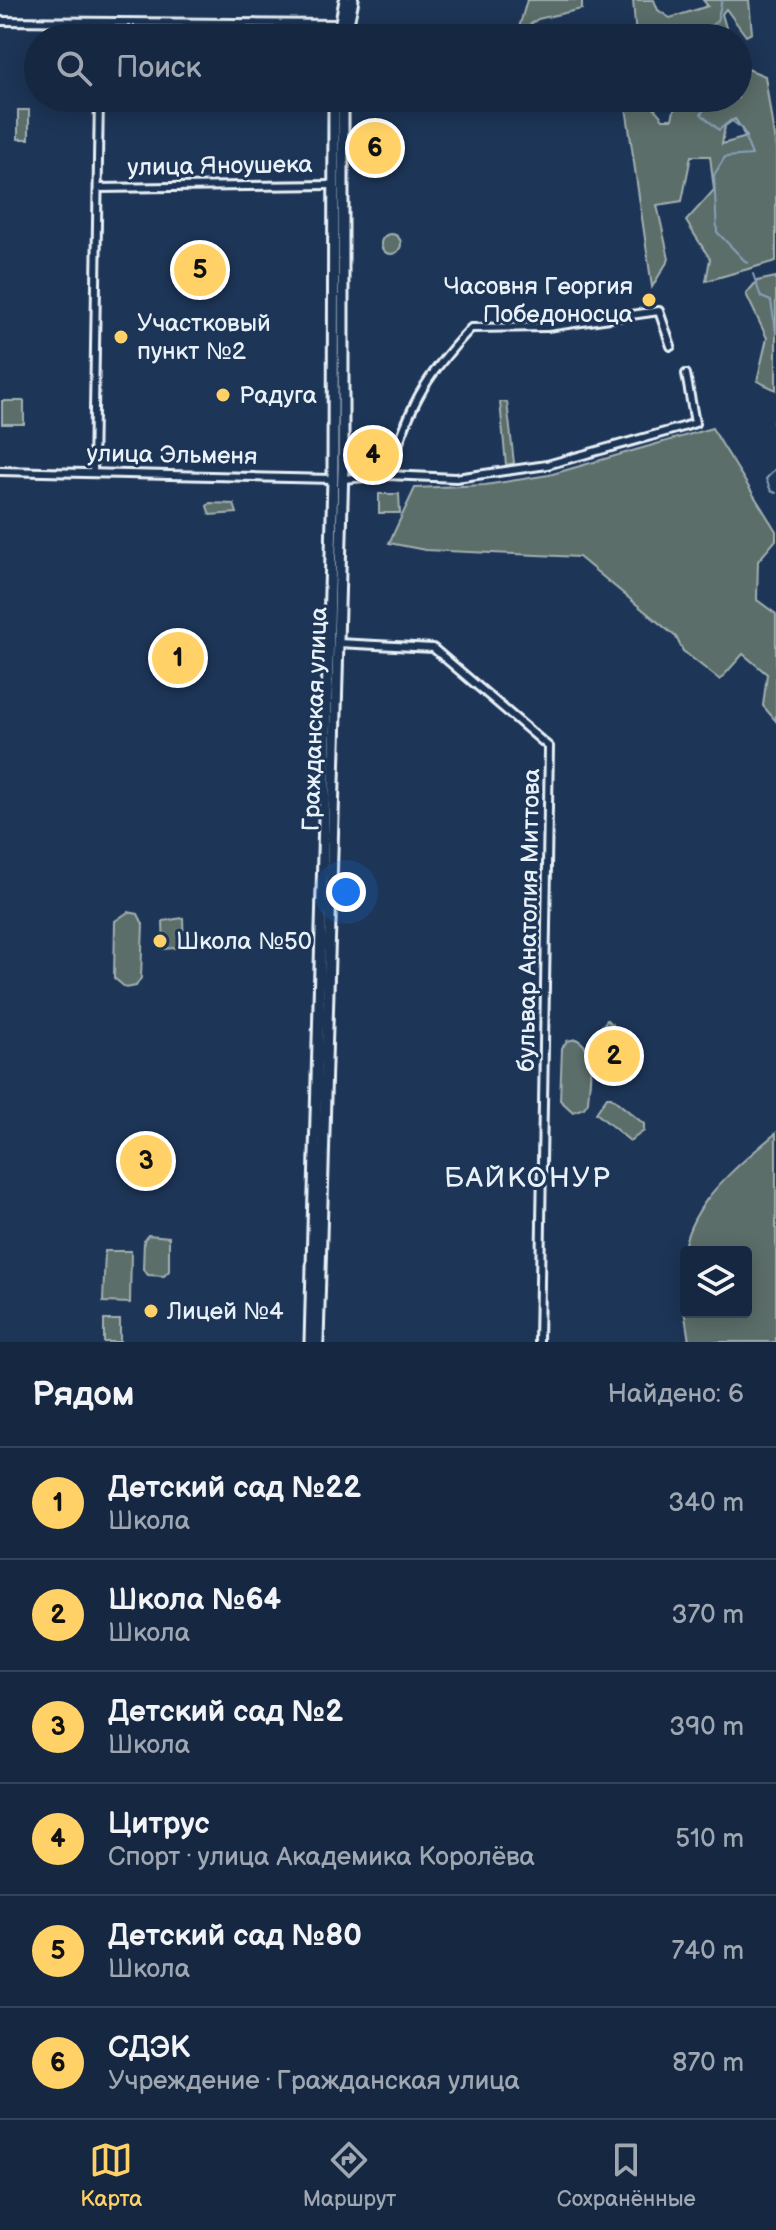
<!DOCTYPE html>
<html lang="ru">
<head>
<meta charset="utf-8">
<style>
  :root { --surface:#162841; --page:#23344c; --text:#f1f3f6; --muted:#9ea6b1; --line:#35445a; --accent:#ffd166 }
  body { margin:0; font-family:"Balsamiq Sans",sans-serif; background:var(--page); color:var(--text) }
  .controls { position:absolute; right:24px; bottom:24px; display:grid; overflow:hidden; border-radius:8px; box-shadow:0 4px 20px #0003 }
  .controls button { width:72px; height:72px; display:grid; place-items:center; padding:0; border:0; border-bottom:2px solid var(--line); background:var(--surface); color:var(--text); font:40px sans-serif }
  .you { position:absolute; left:346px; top:892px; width:28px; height:28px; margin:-20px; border:6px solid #fff; border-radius:50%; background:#1a73e8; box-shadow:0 0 0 12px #1a73e833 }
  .badge { display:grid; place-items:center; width:52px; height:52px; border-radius:50%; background:var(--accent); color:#111; font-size:26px; font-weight:700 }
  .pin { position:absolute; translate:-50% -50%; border:4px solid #fff; box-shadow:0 2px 8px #0006 }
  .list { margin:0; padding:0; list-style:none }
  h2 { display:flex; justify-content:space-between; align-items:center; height:104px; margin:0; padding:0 32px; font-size:34px }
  h2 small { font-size:26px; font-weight:400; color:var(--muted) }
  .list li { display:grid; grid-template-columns:52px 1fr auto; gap:24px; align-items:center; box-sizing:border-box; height:112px; padding:0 32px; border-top:2px solid var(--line) }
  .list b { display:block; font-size:30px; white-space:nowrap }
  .list p { margin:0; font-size:26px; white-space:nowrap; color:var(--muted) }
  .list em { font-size:26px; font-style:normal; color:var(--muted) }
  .icon { flex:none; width:44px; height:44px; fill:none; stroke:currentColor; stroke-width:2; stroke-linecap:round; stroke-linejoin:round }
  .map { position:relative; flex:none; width:776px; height:1342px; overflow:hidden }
  .search { position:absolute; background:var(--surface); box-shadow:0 4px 20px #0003; left:24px; right:24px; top:24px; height:88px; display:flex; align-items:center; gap:20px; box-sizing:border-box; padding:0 28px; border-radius:44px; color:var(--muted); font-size:30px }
  .sheet { height:776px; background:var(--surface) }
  nav { display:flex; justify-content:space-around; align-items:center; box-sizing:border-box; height:112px; border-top:2px solid var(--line); background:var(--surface); font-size:22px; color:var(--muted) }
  nav a { display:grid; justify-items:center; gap:4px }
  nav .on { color:var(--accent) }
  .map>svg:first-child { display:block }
</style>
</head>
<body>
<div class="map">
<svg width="776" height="1342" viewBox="0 0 776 1342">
  <rect width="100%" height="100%" fill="#1d3557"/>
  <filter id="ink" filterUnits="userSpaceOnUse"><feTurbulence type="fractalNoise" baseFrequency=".0125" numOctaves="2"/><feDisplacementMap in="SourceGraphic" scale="16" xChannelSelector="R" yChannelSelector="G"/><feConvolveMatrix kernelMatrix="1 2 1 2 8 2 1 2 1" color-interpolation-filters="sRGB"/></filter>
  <g filter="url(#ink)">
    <g fill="#5b6e6a" stroke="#a2b0b1" stroke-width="2" fill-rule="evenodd">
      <polygon points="527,0 582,0 582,9 538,19 528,26 528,38 516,38"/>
      <polygon points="633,0 654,0 658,10 670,18 708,6 703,0 749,0 752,33 746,36 726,9 722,14 729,38 636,38"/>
      <path d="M 738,65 L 765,76 L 776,150 L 776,261 L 706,281 L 710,259 L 686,221 L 714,190 L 710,156 L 691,156 L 682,201 L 657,205 L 669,259 L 652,287 L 626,107 L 590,98 L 640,106 L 640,98 L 654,98 L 653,107 L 663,119 L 672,119 L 677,98 L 738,98 ZM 735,119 L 747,137 L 722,144 L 725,126 Z"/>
      <rect x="18" y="110" width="11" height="29"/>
      <circle cx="391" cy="244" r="10"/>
      <polygon points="776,277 776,390 757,381 767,338 746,294 757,281"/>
      <rect x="2" y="401" width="22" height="23"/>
      <polygon points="500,402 507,402 514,463 506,465"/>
      <polygon points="712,428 776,531 776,540 758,561 757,600 776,614 776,721 763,706 767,674 743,654 720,680 683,651 676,637 579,557 425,550 389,543 415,488 485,485 549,475"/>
      <polygon points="379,494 399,494 400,513 379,513"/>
      <polygon points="210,503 234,504 237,513 210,515 207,506"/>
      <polygon points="128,912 138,914 143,924 141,978 136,986 126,988 114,978 115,921"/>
      <polygon points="183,918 184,947 164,949 163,921"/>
      <polygon points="607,1020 615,1027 602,1045 593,1038"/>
      <path d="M 576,1039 C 598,1049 589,1081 588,1102 L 584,1108 L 573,1112 L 560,1100 L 562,1048 L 567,1041 Z"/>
      <polygon points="607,1097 611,1097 644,1124 644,1131 630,1141 596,1113"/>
      <path d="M 776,1133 L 776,1342 L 689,1342 C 686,1320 681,1297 681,1275 C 680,1209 731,1172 776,1133 ZM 686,1252 L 746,1252 L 746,1312 L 686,1312 Z"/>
      <polygon points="148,1235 169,1237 169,1271 164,1276 148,1275 143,1269 144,1240"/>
      <polygon points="105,1251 131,1251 130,1303 103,1302"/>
      <rect x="104" y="1320" width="16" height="22"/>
    </g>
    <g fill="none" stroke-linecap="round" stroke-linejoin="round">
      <g stroke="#88a1b9" stroke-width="2">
        <polyline points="694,38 717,21 722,0"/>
        <polyline points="707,98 709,103 701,114 719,130 731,120 741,128 752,155 725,157 714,175 717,232 747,263"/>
        <polyline points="753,274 761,297 771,301 776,333"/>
        <polyline points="776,417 773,422 776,431"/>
        <polyline points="776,468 766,479 771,491 776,493"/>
      </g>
      <g stroke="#e8f1f8" stroke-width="12">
        <g id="street">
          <polyline points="0,21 340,24"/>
          <polyline points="100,38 100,22"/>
          <polyline points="98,188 333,185"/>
          <polyline points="0,471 333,479"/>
          <polyline points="93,473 99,98"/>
          <path d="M 388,475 C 410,406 421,381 471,328 L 547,327 L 659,311 L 671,346"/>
          <polyline points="343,479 388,475 456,478 547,465 683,427 695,423 686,374"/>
          <polyline points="338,643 433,648 549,747 539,1342"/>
        </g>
      </g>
      <g stroke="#e8f1f8" stroke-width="15">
        <g id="secondary">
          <polyline points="338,38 345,0"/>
          <polyline points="345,38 353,0"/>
          <polyline points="310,1342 333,479 334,98"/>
          <polyline points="318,1342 343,467 343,98"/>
        </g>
      </g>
      <use href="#street" stroke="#1d3557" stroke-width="6"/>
      <use href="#secondary" stroke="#1d3557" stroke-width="9"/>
    </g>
  </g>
  <g fill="#ffd166" stroke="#1d3557" stroke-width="3">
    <circle cx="649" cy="300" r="8"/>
    <circle cx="121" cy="337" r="8"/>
    <circle cx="223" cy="395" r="8"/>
    <circle cx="160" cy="941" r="8"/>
    <circle cx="151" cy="1311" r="8"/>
  </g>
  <g text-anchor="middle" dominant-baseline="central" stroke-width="6" stroke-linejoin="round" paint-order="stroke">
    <g font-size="24" fill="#e8f1f8" stroke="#1d3557">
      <text transform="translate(220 166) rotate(-1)">улица Яноушека</text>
      <text transform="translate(172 455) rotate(1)">улица Эльменя</text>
      <text transform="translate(315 719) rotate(-88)">Гражданская улица</text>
      <text transform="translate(529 920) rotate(-89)">бульвар Анатолия Миттова</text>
    </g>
    <g font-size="24" fill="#e8f1f8" stroke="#1d3557" text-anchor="start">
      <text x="633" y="286" text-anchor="end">Часовня Георгия<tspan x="633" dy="28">Победоносца</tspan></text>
      <text x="137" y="323">Участковый<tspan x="137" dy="28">пункт №2</tspan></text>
      <text x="239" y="395">Радуга</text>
      <text x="176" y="941">Школа №50</text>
      <text x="167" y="1311">Лицей №4</text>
    </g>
    <g font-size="28" letter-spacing="2" fill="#e8f1f8" stroke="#1d3557">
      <text x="528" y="1178">БАЙКОНУР</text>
    </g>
  </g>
</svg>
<div class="controls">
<button><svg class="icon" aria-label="layers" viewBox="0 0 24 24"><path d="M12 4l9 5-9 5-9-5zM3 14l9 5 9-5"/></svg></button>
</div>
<div class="you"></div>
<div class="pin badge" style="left:178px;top:658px">1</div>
<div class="pin badge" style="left:614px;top:1056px">2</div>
<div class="pin badge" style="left:146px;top:1161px">3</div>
<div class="pin badge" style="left:373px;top:455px">4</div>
<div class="pin badge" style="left:200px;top:270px">5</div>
<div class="pin badge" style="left:375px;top:148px">6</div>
<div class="search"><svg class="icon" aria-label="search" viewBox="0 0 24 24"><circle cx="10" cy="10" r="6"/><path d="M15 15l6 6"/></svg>Поиск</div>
</div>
<section class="sheet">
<h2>Рядом<small>Найдено: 6</small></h2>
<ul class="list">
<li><span class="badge">1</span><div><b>Детский сад №22</b><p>Школа</p></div><em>340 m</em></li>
<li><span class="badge">2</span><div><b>Школа №64</b><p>Школа</p></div><em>370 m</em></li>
<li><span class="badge">3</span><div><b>Детский сад №2</b><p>Школа</p></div><em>390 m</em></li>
<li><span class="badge">4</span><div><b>Цитрус</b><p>Спорт · улица Академика Королёва</p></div><em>510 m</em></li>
<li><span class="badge">5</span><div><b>Детский сад №80</b><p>Школа</p></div><em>740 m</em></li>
<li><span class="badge">6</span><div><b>СДЭК</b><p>Учреждение · Гражданская улица</p></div><em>870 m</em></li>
</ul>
</section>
<nav>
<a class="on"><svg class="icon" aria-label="map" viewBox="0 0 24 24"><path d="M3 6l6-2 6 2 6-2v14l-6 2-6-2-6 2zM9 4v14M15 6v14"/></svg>Карта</a>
<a><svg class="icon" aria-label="directions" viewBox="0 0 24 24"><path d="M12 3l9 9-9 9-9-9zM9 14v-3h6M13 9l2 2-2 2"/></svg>Маршрут</a>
<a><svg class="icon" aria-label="saved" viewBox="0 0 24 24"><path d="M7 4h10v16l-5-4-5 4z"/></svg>Сохранённые</a>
</nav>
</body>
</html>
